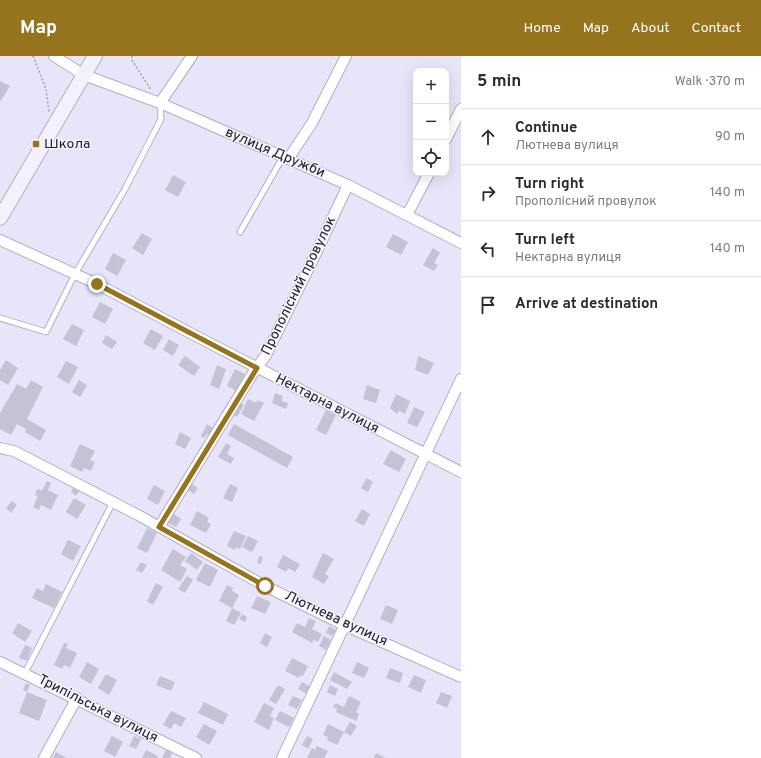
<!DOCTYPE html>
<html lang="en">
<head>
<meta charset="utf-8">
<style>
  :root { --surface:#fff; --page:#f7f7f7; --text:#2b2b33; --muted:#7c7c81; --line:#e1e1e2; --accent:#96741d }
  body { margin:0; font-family:Overpass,sans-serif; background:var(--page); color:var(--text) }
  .controls { position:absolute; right:12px; top:12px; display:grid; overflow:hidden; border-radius:8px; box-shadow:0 4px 16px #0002 }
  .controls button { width:36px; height:36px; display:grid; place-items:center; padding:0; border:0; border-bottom:1px solid var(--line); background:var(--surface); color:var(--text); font:20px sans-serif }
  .stop { position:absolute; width:12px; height:12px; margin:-9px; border:3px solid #96741d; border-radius:50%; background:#fff }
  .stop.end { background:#96741d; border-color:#fff; box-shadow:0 1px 4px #0008 }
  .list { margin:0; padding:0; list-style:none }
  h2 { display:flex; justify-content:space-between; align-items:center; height:52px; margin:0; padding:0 16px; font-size:17px }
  h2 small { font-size:13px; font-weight:400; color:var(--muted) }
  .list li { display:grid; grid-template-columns:26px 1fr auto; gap:12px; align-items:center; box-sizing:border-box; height:56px; padding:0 16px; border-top:1px solid var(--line) }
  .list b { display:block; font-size:15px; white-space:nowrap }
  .list p { margin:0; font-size:13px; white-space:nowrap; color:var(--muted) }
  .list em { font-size:13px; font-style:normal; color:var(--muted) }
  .icon { flex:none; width:22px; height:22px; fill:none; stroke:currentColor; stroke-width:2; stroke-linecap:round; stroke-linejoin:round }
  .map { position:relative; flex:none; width:461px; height:702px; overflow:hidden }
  header { display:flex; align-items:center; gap:24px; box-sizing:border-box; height:56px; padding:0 20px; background:var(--accent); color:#fff }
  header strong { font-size:19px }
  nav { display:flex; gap:22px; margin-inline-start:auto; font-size:14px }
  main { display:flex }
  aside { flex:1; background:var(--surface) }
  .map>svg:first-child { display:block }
</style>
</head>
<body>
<header>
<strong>Map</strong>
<nav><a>Home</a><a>Map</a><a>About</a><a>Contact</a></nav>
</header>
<main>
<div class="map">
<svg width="461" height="702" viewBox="0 0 461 702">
  <rect width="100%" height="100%" fill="#e8e4f9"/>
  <g fill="#c6c2d6">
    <polygon points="0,25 10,30 0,46"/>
    <polygon points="173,119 186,126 178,141 165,134"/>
    <polygon points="142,177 152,183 143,199 132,192"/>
    <polygon points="393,178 408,186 401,199 386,191"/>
    <polygon points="433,192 440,197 434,207 438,209 434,215 423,209"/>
    <polygon points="113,197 126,204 117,220 105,213"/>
    <polygon points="100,246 113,253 105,268 92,261"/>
    <polygon points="72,268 84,274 76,290 63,283"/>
    <polygon points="151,273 163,280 155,294 143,287"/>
    <polygon points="106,279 117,286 112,293 102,287"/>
    <polygon points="169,283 179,289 173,300 163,294"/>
    <polygon points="185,300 200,311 194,320 178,309"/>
    <polygon points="418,300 434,307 428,319 415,314"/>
    <polygon points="6,304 18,312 8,329 0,324 0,314"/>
    <polygon points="66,305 78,311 69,328 57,321"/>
    <polygon points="217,309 226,313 219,333 210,329"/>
    <polygon points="235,313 245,318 236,335 227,330"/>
    <polygon points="31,324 43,331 27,363 46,374 40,385 25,376 26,373 17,368 11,379 0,373 0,357 17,328 26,333"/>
    <polygon points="79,324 87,329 80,341 72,336"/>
    <polygon points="367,329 380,334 376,347 363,343"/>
    <polygon points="275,337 283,340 282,345 288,347 286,353 272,347"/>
    <polygon points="396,338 410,345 405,358 399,355 397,358 390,352"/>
    <polygon points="248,343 256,347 258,344 264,347 254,365 241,358"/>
    <polygon points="238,346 244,349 237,361 232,358"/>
    <polygon points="414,351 425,356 417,371 407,367"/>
    <polygon points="326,354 336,359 326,379 316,374"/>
    <polygon points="207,368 213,372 209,379 207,378 204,382 201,380"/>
    <polygon points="234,368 293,401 287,412 228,379"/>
    <polygon points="180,376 191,382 185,393 175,388"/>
    <polygon points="226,387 231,390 227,398 234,402 231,408 218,401"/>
    <polygon points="80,388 95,395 90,404 95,406 91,415 84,412 82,416 70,410"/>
    <polygon points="391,394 406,403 399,416 383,408"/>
    <polygon points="367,422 373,426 368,436 361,432"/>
    <polygon points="47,425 51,427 48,434 58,439 51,454 41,449 39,454 33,451 38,440 35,439 37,433 42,435"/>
    <polygon points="190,427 198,432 194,438 187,433"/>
    <polygon points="230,428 238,432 232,446 223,442"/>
    <polygon points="154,429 165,435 158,449 147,443"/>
    <polygon points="74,430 80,434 76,440 71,436"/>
    <polygon points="74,442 86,449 77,463 66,456"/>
    <polygon points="12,445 17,449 11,457 6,452"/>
    <polygon points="362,453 370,458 364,470 355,465"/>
    <polygon points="197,455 209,462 207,466 211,468 206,477 190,469"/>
    <polygon points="172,457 181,463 176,471 166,466"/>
    <polygon points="147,472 157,477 147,497 137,492"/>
    <polygon points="234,475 246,480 240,493 236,491 235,494 227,490"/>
    <polygon points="248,480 258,485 252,496 242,491"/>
    <polygon points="68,484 81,490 73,505 61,498"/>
    <polygon points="173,493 186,501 180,509 187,513 180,526 161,514"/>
    <polygon points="191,497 203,506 197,514 185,505"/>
    <polygon points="323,497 334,503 325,518 329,520 324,528 312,521"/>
    <polygon points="283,499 300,508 295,516 288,512 286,516 277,511"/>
    <polygon points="259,500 263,501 261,508 257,507"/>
    <polygon points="141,506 147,509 142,517 136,514"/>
    <polygon points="205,507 218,514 210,531 196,524"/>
    <polygon points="187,520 193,524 185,537 178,533"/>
    <polygon points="156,527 163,531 153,549 147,545"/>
    <polygon points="46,528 62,536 54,552 32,542 37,532 43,535"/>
    <polygon points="227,529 233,532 232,535 239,539 232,552 219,545"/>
    <polygon points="257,540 271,546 265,558 251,552"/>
    <polygon points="386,549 398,554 392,568 380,563"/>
    <polygon points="232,552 241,557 234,569 226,565"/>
    <polygon points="242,558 247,561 245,566 239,563"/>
    <polygon points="309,562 316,565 312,573 322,578 318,586 314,584 312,587 292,576 297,567 305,571"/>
    <polygon points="18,567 32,575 25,586 12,577"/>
    <polygon points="329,570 336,574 332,580 326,577"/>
    <polygon points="265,577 272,581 267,591 260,587"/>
    <polygon points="324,580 331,584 326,594 319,590"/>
    <polygon points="64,587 68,588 66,592 77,597 70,612 64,609 62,613 54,609"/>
    <polygon points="25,589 32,592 27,605 19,602"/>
    <polygon points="292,602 308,610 303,620 300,619 299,622 285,615"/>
    <polygon points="87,606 99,613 91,628 79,621"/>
    <polygon points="357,606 369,612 364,622 352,617"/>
    <polygon points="390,612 403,617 400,627 386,622"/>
    <polygon points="334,616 352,626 347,633 330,624"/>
    <polygon points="106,618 117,624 109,639 98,632"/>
    <polygon points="414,619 426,624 421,637 408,631"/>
    <polygon points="160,620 175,626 171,635 156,629"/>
    <polygon points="302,626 311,631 307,638 298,633"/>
    <polygon points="26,627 30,629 27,636 23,634"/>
    <polygon points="278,629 285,633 276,648 269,644"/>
    <polygon points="330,629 338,633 335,640 327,636"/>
    <polygon points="27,636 47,644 39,665 19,657"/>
    <polygon points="441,636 452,640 447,652 436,647"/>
    <polygon points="293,640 302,644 297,653 288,649"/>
    <polygon points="349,640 361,646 356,656 359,658 356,665 336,656 337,653 333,651 336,647 344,651"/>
    <polygon points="204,646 228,658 223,669 198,657"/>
    <polygon points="264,647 274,652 270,660 274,662 269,674 254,666"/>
    <polygon points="171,655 186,662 181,671 174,667 171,673 163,669"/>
    <polygon points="280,655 294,662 289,671 275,664"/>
    <polygon points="350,666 357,670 351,680 344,676"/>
    <polygon points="204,668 217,675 209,689 196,681"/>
    <polygon points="328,668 344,676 337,689 327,684 328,681 323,679"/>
    <polygon points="112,680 123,686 115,701 104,695"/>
    <polygon points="134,680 141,683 136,693 129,690"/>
    <polygon points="307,680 313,683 308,693 302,689"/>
    <polygon points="317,690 328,695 324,702 307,702 312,692 315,694"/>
    <polygon points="146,694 158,700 157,702 142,702"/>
    <polygon points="166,694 172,697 170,702 162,702"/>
    <polygon points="56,696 67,702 53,702"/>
    <polygon points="376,697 386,702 374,702"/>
  </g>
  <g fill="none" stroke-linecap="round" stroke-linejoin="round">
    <g stroke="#b3aec3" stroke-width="7">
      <g id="service">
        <polyline points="240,176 283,101"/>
        <polyline points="0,262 46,276 75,218 125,133 161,63 160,47"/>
        <polyline points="25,617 113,446"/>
      </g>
    </g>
    <g stroke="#b3aec3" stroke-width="12">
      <g id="minor">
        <polyline points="54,0 84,19 160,47 348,129 461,187"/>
        <polyline points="160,47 192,0"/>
        <polyline points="446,83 461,53"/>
        <polyline points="288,103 312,67 346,0"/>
        <polyline points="407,159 429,117"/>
        <polyline points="0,184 97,228 217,291 461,416"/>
        <polyline points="0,392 14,395 138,459 265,530 346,570 461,621"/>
        <polyline points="159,471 253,317 266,299 318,193 348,129"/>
        <polyline points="0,606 196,702"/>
        <polyline points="44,702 77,642"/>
        <polyline points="282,702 461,323"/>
      </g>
    </g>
    <g stroke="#b3aec3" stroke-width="16">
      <polyline id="secondary" points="0,162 95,0"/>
    </g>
    <g stroke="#a5a2b2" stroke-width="1.5" stroke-dasharray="2 2" stroke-linecap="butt">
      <polyline points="33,0 46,33 49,56"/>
      <polyline points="132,0 132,4 151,34"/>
    </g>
    <use href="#service" stroke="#fff" stroke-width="5"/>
    <use href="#minor" stroke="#fff" stroke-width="10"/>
    <use href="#secondary" stroke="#f3f1fb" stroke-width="14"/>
  </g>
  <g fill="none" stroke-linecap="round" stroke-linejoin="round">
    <polyline stroke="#96741d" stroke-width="5" points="97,228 257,312 159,471 265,530"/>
  </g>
  <rect fill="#96741d" stroke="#f5f2ff" stroke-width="1.5" x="32" y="84" width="8" height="8" rx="2"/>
  <g text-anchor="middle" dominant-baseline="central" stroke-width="3" stroke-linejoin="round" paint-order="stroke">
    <g font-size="14" fill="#212027" stroke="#f5f2ff" text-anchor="start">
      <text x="44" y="88">Школа</text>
    </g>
    <g font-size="14" fill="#212027" stroke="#f5f2ff">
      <text transform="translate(275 97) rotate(23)">вулиця Дружби</text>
      <text transform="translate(299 230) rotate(-64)">Прополісний провулок</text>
      <text transform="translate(327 348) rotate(27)">Нектарна вулиця</text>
      <text transform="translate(336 563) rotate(25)">Лютнева вулиця</text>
      <text transform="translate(98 653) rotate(27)">Трипільська вулиця</text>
    </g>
  </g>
</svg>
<div class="controls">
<button>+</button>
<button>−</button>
<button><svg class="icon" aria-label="locate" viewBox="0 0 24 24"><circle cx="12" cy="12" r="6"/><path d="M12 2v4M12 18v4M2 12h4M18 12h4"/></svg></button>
</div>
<div class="stop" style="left:265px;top:530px"></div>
<div class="stop end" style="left:97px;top:228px"></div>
</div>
<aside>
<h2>5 min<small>Walk · 370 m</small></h2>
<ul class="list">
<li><svg class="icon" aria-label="ahead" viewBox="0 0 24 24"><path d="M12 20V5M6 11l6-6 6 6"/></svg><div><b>Continue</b><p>Лютнева вулиця</p></div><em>90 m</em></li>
<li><svg class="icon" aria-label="right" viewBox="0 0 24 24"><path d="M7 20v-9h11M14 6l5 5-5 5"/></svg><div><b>Turn right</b><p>Прополісний провулок</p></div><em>140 m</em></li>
<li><svg class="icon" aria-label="left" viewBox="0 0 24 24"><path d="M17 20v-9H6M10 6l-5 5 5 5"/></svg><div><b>Turn left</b><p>Нектарна вулиця</p></div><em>140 m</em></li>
<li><svg class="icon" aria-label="arrive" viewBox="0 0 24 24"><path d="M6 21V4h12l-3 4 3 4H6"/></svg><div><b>Arrive at destination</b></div></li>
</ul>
</aside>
</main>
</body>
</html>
